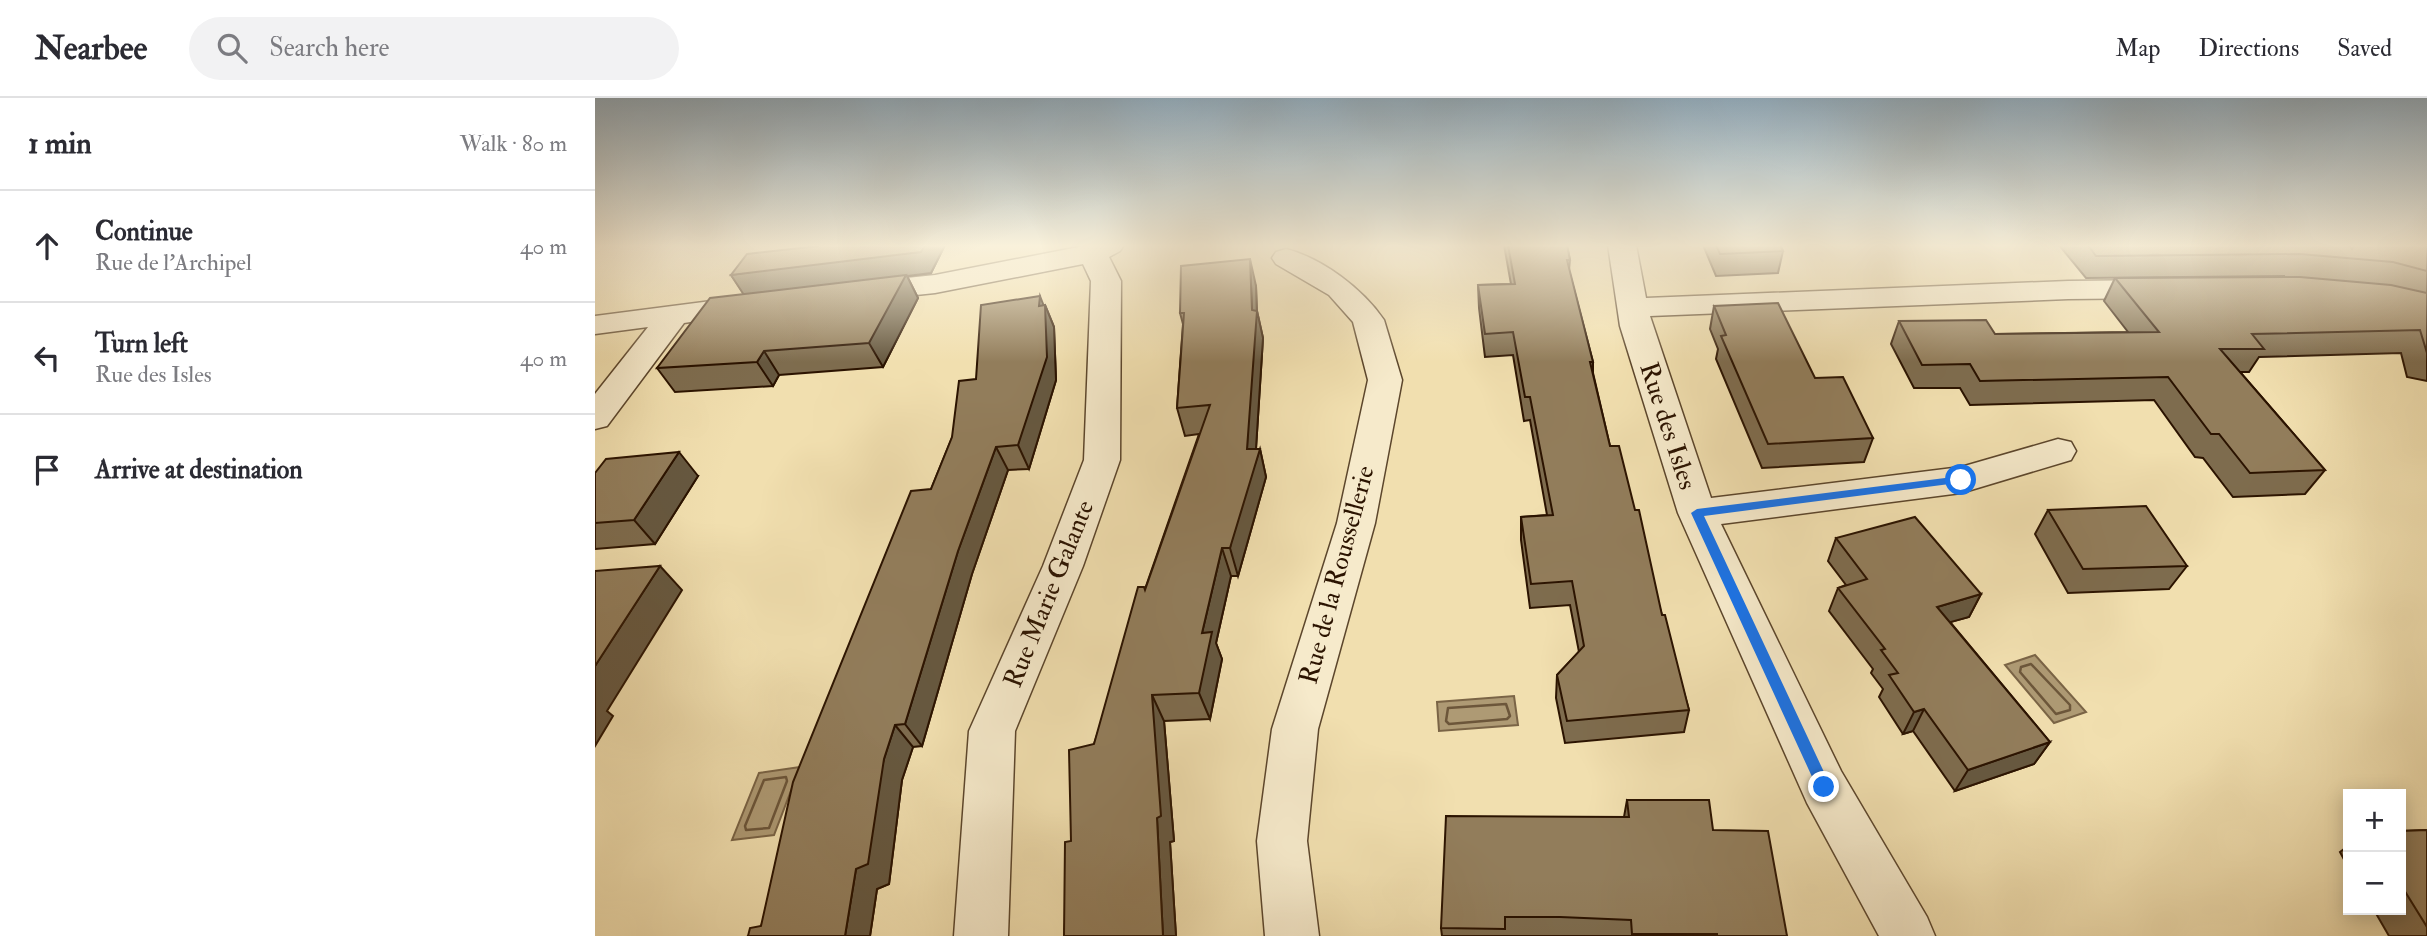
<!DOCTYPE html>
<html lang="en">
<head>
<meta charset="utf-8">
<style>
  :root { --surface:#fff; --page:#f2f2f3; --text:#2b2b33; --muted:#7c7c81; --line:#e1e1e2 }
  body { margin:0; font-family:"IM FELL Double Pica",serif; background:var(--page); color:var(--text) }
  .controls { position:absolute; right:21px; bottom:21px; display:grid; overflow:hidden; border-radius:0px; box-shadow:0 4px 18px #0003 }
  .controls button { width:63px; height:63px; display:grid; place-items:center; padding:0; border:0; border-bottom:2px solid var(--line); background:var(--surface); color:var(--text); font:35px sans-serif }
  .stop { position:absolute; width:21px; height:21px; margin:-16px; border:5px solid #1a73e8; border-radius:50%; background:#fff }
  .stop.end { background:#1a73e8; border-color:#fff; box-shadow:0 2px 7px #0008 }
  .list { margin:0; padding:0; list-style:none }
  h2 { display:flex; justify-content:space-between; align-items:center; height:91px; margin:0; padding:0 28px; font-size:30px }
  h2 small { font-size:23px; font-weight:400; color:var(--muted) }
  .list li { display:grid; grid-template-columns:46px 1fr auto; gap:21px; align-items:center; box-sizing:border-box; height:112px; padding:0 28px; border-top:2px solid var(--line) }
  .list b { display:block; font-size:26px; white-space:nowrap }
  .list p { margin:0; font-size:23px; white-space:nowrap; color:var(--muted) }
  .list em { font-size:23px; font-style:normal; color:var(--muted) }
  .icon { flex:none; width:38px; height:38px; fill:none; stroke:currentColor; stroke-width:2; stroke-linecap:round; stroke-linejoin:round }
  .map { position:relative; flex:none; width:1832px; height:838px; overflow:hidden }
  header { display:flex; align-items:center; gap:42px; box-sizing:border-box; height:98px; padding:0 35px; background:var(--surface); border-bottom:2px solid var(--line) }
  header strong { font-size:33px }
  nav { display:flex; gap:38px; margin-inline-start:auto; font-size:24px }
  .search { width:490px; height:63px; background:var(--page); display:flex; align-items:center; gap:18px; box-sizing:border-box; padding:0 24px; border-radius:38px; color:var(--muted); font-size:26px }
  main { display:flex }
  aside { flex:1; background:var(--surface) }
  .map>svg:first-child { display:block }
</style>
</head>
<body>
<header>
<strong>Nearbee</strong>
<div class="search"><svg class="icon" aria-label="search" viewBox="0 0 24 24"><circle cx="10" cy="10" r="6"/><path d="M15 15l6 6"/></svg>Search here</div>
<nav><a>Map</a><a>Directions</a><a>Saved</a></nav>
</header>
<main>
<aside>
<h2>1 min<small>Walk · 80 m</small></h2>
<ul class="list">
<li><svg class="icon" aria-label="ahead" viewBox="0 0 24 24"><path d="M12 20V5M6 11l6-6 6 6"/></svg><div><b>Continue</b><p>Rue de l'Archipel</p></div><em>40 m</em></li>
<li><svg class="icon" aria-label="left" viewBox="0 0 24 24"><path d="M17 20v-9H6M10 6l-5 5 5 5"/></svg><div><b>Turn left</b><p>Rue des Isles</p></div><em>40 m</em></li>
<li><svg class="icon" aria-label="arrive" viewBox="0 0 24 24"><path d="M6 21V4h12l-3 4 3 4H6"/></svg><div><b>Arrive at destination</b></div></li>
</ul>
</aside>
<div class="map">
<svg width="1832" height="838" viewBox="0 0 1832 838">
  <rect width="100%" height="100%" fill="#f1dfaf"/>
  <filter id="stains"><feTurbulence type="fractalNoise" baseFrequency=".00286" numOctaves="4"/><feColorMatrix values="0 0 0 0 .2 0 0 0 0 .09 0 0 0 0 .02 0 0 0 .5 -.17"/></filter>
  <radialGradient id="worn" r=".72"><stop offset=".6" stop-color="#630" stop-opacity="0"/><stop offset="1" stop-color="#630" stop-opacity=".3"/></radialGradient>
  <g fill="#ae9a74" stroke="#7a6446" stroke-width="2">
    <polygon points="1440,557 1491,614 1459,625 1410,567"/>
    <polygon points="919,598 923,627 844,633 842,604"/>
    <polygon points="205,669 179,737 137,742 164,675"/>
  </g>
  <g fill="none" stroke-linecap="round" stroke-linejoin="round">
    <g stroke="#6c563a" stroke-width="2.5">
      <polygon points="1436,566 1475,607 1475,612 1461,616 1425,574 1426,569"/>
      <polygon points="911,606 915,618 912,621 854,626 851,623 853,610"/>
      <polygon points="191,679 192,683 174,730 151,732 150,728 169,682"/>
    </g>
    <g stroke="#5c462c" stroke-width="3">
      <g id="street">
        <polygon points="494,147 529,147 525,153 514,159 526,183 525,362 488,468 420,633 413,838 359,838 374,633 448,468 489,362 496,183 488,166 340,195 264,203 253,200 249,194 253,188 264,185 340,177"/>
        <polygon points="1013,147 1041,147 1051,200 1473,183 1567,182 1578,185 1582,191 1578,197 1567,200 1473,201 1055,218 1116,400 1366,369 1463,341 1476,344 1481,353 1476,362 1366,395 1126,426 1246,673 1332,819 1340,838 1284,838 1212,705 1083,415 1025,228"/>
        <path d="M 691,151 C 727,160 768,191 789,222 L 807,282 L 780,425 L 723,631 L 712,743 L 724,838 L 670,838 L 662,743 L 677,631 L 742,425 L 773,282 L 758,224 L 734,197 L 681,166 L 677,160 L 681,154 Z"/>
        <polygon points="155,198 166,201 170,207 166,213 89,225 12,328 0,331 0,296 53,229 0,236 0,218"/>
      </g>
    </g>
    <use href="#street" fill="#f6eacb" fill-rule="evenodd"/>
  </g>
  <g fill="#7e6c4e" stroke="#2b1300" stroke-width="2">
    <polygon points="223,147 350,147 336,175 312,178 323,200 288,269 184,277 178,288 80,294 62,270 149,196 136,177 223,148"/>
    <polygon points="909,147 972,147 975,162 974,172 998,264 998,275 1015,348 1067,517 1094,612 1089,634 970,645 961,600 962,577 984,554 975,507 935,510 926,442 926,419 952,417 935,322 929,323 918,257 890,259 884,210 883,187 916,186"/>
    <polygon points="1108,147 1185,147 1188,153 1183,175 1121,178"/>
    <polygon points="1464,147 1754,147 1757,151 1832,147 1832,283 1812,279 1806,255 1664,259 1654,274 1645,274 1730,372 1710,396 1638,399 1608,360 1600,359 1559,302 1375,307 1365,290 1319,290 1296,246 1304,223 1400,236 1533,234 1509,203 1520,180 1690,178 1491,180"/>
    <polygon points="661,188 662,213 668,240 661,351 665,351 671,379 643,478 636,478 621,545 627,561 615,621 569,623 579,743 575,744 581,838 469,838 476,743 499,646 550,491 604,336 590,338 582,310 588,226 585,215"/>
    <polygon points="449,207 450,207 459,229 461,282 434,371 413,372 377,476 327,648 318,649 307,682 294,786 282,791 275,838 153,838 166,828 336,391 381,281"/>
    <polygon points="1119,208 1220,280 1278,340 1269,364 1167,370 1121,261 1123,251 1115,231"/>
    <polygon points="0,375 103,378 60,446 0,451"/>
    <polygon points="1453,412 1592,468 1574,491 1473,495 1440,436"/>
    <polygon points="1241,440 1386,496 1374,519 1355,524 1455,644 1439,666 1360,693 1318,633 1308,636 1284,599 1288,591 1276,575 1278,571 1234,513 1243,490 1251,487 1233,463"/>
    <polygon points="1032,702 1118,732 1192,838 847,838 846,830 1029,719"/>
    <polygon points="1832,732 1832,838 1794,838 1779,812 1806,812 1806,733"/>
    <polygon points="1753,748 1753,769 1745,754"/>
  </g>
  <g fill="#665840" stroke="#2b1300" stroke-width="2">
    <polygon points="330,147 350,147 336,175 312,178 323,200 288,269 274,245 149,197 136,177"/>
    <polygon points="655,161 661,188 662,220 662,213 668,240 660,366 665,351 671,379 643,478 635,450 652,351 657,212"/>
    <polygon points="445,198 450,211 450,207 459,229 461,282 434,371 423,347"/>
    <polygon points="169,253 184,277 178,288 162,264"/>
    <polygon points="401,349 413,372 377,476 327,648 310,626 363,453"/>
    <polygon points="84,354 103,378 60,446 39,422"/>
    <polygon points="627,450 636,478 621,545 627,561 615,621 604,595 607,535"/>
    <polygon points="65,468 87,492 12,613 18,618 0,648 0,568"/>
    <polygon points="1386,496 1374,519 1331,531 1342,509"/>
    <polygon points="557,597 569,623 579,743 575,744 581,838 568,838 562,720"/>
    <polygon points="1329,611 1318,633 1308,636 1319,614"/>
    <polygon points="300,627 318,649 307,682 294,786 282,791 275,838 250,838 261,771 289,661"/>
    <polygon points="1455,644 1439,666 1360,693 1373,672"/>
  </g>
  <g fill="#927d5b" stroke="#2b1300" stroke-width="2">
    <polygon points="223,147 330,147 326,154 136,177 152,156 223,148"/>
    <polygon points="913,147 972,147 975,162 972,162 998,264 995,264 1015,348 1024,348 1040,412 1044,412 1067,517 1070,517 1094,612 972,623 962,577 989,548 977,483 936,486 926,419 958,417 935,299 930,299 918,234 890,236 883,187 920,186"/>
    <polygon points="1121,147 1185,147 1188,153 1125,156"/>
    <polygon points="1493,147 1754,147 1757,151 1760,147 1832,147 1832,173 1798,164 1705,156 1501,158"/>
    <polygon points="655,161 657,212 662,213 652,351 665,351 635,450 627,450 607,535 617,534 604,595 557,597 566,718 562,720 568,838 469,838 470,744 476,743 474,652 499,646 543,489 549,489 550,492 615,307 582,310 589,215 585,215 586,168"/>
    <polygon points="311,177 274,245 169,253 162,264 62,270 115,200"/>
    <polygon points="1705,179 1796,187 1832,195 1832,255 1825,232 1657,236 1669,251 1625,251 1730,372 1655,375 1624,336 1616,336 1573,279 1385,283 1375,266 1327,267 1304,223 1391,222 1400,236 1564,234 1520,180"/>
    <polygon points="445,198 444,208 450,207 452,259 423,347 401,349 363,453 310,626 300,627 289,661 273,766 261,771 250,838 153,838 155,830 166,828 198,684 316,393 336,391 357,339 364,283 381,281 386,207"/>
    <polygon points="1183,205 1220,280 1248,279 1278,340 1173,346 1126,238 1131,237 1119,208"/>
    <polygon points="84,354 39,422 0,425 0,375 11,361"/>
    <polygon points="1551,408 1592,468 1488,471 1453,412"/>
    <polygon points="1320,419 1386,496 1342,509 1455,644 1373,672 1329,611 1319,614 1294,577 1303,575 1286,552 1290,551 1243,490 1272,481 1241,440"/>
    <polygon points="65,468 0,568 0,473"/>
    <polygon points="1032,702 1114,702 1118,732 1173,733 1192,838 1122,838 1122,836 1037,836 1036,822 965,819 910,819 910,831 846,830 851,718 1034,719"/>
    <polygon points="1832,732 1832,829 1806,787 1806,733"/>
  </g>
  <linearGradient id="sky" x2="0" y2="1"><stop stop-color="#91aaba"/><stop offset="0.56" stop-color="#f9f1db"/><stop offset="1" stop-color="#f9f1db" stop-opacity="0"/></linearGradient>
  <rect width="1832" height="264" fill="url(#sky)"/>
  <polygon fill="#1a73e8" points="1366,378 1372,382 1370,384 1109,418 1236,689 1234,694 1224,694 1096,415 1102,411"/>
  <g text-anchor="middle" dominant-baseline="central" stroke-width="7" stroke-linejoin="round" paint-order="stroke">
    <g font-size="26" fill="#2b1300" stroke="#f6eacb">
      <text transform="translate(1073 328) rotate(72)">Rue des Isles</text>
      <text transform="translate(742 477) rotate(-75)">Rue de la Roussellerie</text>
      <text transform="translate(454 496) rotate(-68)">Rue Marie Galante</text>
    </g>
  </g>
  <rect width="100%" height="100%" filter="url(#stains)"/>
  <rect width="100%" height="100%" fill="url(#worn)"/>
</svg>
<div class="controls">
<button>+</button>
<button>−</button>
</div>
<div class="stop" style="left:1366px;top:382px"></div>
<div class="stop end" style="left:1229px;top:689px"></div>
</div>
</main>
</body>
</html>
